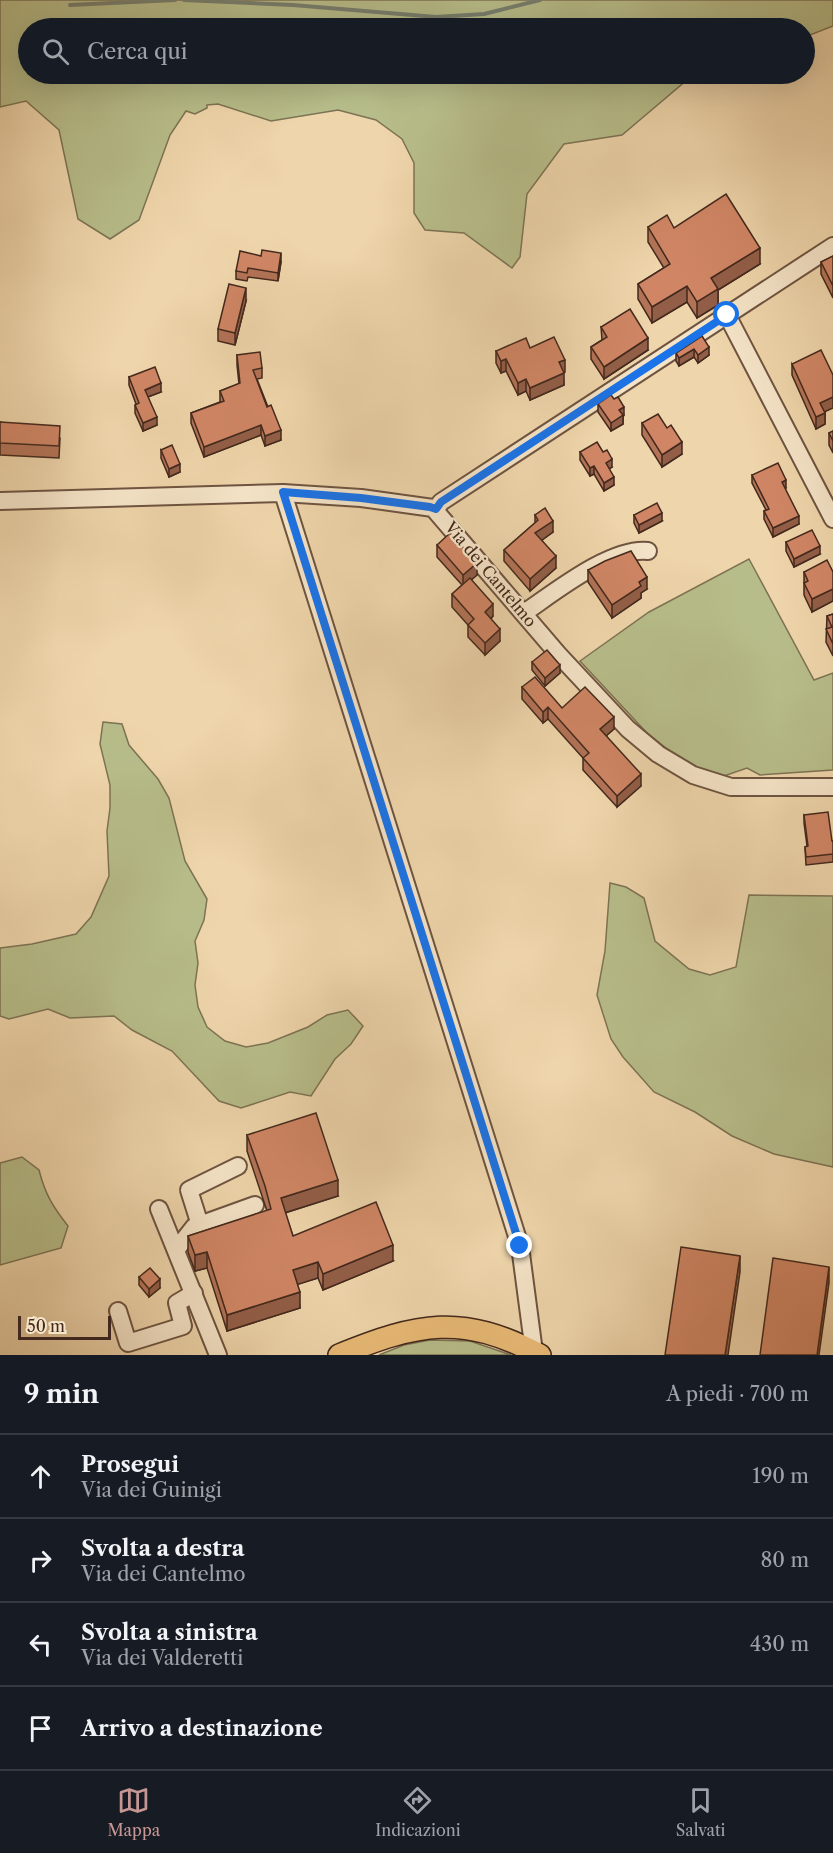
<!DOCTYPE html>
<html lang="it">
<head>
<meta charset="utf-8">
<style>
  :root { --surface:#171b24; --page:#20242c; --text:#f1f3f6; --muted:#9ea1a6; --line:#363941; --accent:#c59692 }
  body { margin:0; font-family:"Libre Caslon Text",serif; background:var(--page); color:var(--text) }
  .scale { position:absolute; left:18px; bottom:15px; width:93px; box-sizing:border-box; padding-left:6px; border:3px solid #43291d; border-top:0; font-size:16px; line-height:21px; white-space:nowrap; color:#43291d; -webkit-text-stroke:4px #f5e4c8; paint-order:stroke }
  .stop { position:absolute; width:18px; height:18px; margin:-14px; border:4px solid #1a73e8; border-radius:50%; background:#fff }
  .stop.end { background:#1a73e8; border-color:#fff; box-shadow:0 2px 6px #0008 }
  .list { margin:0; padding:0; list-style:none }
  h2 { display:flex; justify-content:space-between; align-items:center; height:78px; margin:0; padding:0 24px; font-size:26px }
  h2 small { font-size:20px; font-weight:400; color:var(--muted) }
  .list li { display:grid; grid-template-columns:39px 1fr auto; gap:18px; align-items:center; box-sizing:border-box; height:84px; padding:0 24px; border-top:2px solid var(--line) }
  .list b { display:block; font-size:22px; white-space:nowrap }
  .list p { margin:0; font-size:20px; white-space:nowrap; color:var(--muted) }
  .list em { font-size:20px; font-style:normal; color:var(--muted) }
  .icon { flex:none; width:33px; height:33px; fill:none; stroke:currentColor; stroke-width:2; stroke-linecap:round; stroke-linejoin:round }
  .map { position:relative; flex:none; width:833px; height:1355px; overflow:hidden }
  .search { position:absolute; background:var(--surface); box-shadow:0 6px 24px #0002; left:18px; right:18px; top:18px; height:66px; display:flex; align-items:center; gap:15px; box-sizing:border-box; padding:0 21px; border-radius:33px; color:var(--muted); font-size:22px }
  .sheet { height:414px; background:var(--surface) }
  nav { display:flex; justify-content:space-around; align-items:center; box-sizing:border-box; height:84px; border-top:2px solid var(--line); background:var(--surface); font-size:16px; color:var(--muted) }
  nav a { display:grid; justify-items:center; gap:3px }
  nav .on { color:var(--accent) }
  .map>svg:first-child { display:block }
</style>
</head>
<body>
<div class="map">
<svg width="833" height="1355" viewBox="0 0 833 1355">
  <rect width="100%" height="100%" fill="#efd5ab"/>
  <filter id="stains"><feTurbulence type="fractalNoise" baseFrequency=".00333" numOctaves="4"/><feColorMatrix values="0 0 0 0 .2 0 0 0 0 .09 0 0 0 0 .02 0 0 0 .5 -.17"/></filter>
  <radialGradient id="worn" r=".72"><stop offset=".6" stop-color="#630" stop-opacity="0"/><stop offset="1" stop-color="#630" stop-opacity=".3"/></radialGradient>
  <g fill="#b7bd8a" stroke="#7d7354" stroke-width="1.5">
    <polygon points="0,0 833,0 833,26 805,37 804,28 28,28 28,74 694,74 622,135 564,144 527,194 520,257 512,268 464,233 425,230 414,213 414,163 402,139 376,120 338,110 271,121 218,104 207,105 207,108 195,114 186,111 170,135 139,220 110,239 78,219 59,130 26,101 0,107"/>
    <polygon points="749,559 814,680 833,673 833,770 760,775 747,768 724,776 686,764 647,733 580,661 649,612"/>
    <polygon points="103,722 122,724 129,745 158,779 169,798 185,861 207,899 204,920 195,941 198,963 195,985 198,1007 207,1027 225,1041 246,1047 268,1043 308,1027 327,1015 348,1010 363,1026 351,1044 335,1059 311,1096 290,1092 241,1108 219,1101 172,1051 132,1030 114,1016 70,1018 48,1009 9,1019 0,1016 0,948 32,944 76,934 91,917 109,876 107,831 110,808 110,785 100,744"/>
    <polygon points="610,883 626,887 644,898 655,941 689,969 710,975 736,967 749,895 833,896 833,1167 774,1154 732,1136 695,1112 654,1092 623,1057 611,1039 597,995 605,951"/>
    <path d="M 22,1157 L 39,1170 C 45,1194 53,1207 68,1226 L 61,1248 L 0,1265 L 0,1163 Z"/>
    <polygon points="430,1340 470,1341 511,1355 379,1355 404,1345"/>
  </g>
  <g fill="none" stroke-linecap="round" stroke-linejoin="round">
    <g stroke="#777f6f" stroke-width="4">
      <polyline points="184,0 293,5 436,17 484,14 540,0"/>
      <polyline points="70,5 175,0"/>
    </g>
    <g stroke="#6e5440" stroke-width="20">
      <g id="minor">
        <polyline points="727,315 833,519"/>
        <polyline points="283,493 520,1246 534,1352"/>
        <polyline points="0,501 283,493 361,498 433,508 558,654 628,729 658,754 693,775 731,787 833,787"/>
        <polyline points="436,509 441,502 833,246"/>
        <path d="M 524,613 C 555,592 611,547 648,551"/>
        <polyline points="159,1209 218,1355"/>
        <polyline points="200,1225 189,1190 238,1166"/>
        <polyline points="176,1250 194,1227 255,1205"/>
        <polyline points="118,1311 128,1343 183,1326 177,1303 194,1293"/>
      </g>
    </g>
    <g stroke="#43291d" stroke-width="24">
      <path id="major" d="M 339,1355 C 418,1323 462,1313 540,1355"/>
    </g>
    <use href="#minor" stroke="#f5e4c8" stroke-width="16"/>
    <use href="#major" stroke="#e8ba76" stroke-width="21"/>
  </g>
  <g fill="#b37357" stroke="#43291d" stroke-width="1.5">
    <polygon points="648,227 674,228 760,264 718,290 718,305 697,318 687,302 652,323 638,299 638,284 664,268 648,242"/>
    <polygon points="833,256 833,298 821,274 821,262"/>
    <polygon points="281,262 278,281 248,277 247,281 236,279 236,271"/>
    <polygon points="246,301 235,345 218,341 218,329"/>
    <polygon points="601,327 648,350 604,379 591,359 591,347 602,340"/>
    <polygon points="702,336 709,355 698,363 694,357 679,366 676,361 676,353"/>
    <polygon points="496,351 565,372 563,372 564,385 530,400 526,391 518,395 506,371 501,373 496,363"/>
    <polygon points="237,355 262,368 262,378 257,379 281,440 265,446 261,435 204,457 191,423 191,413 220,402 220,391 239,384 237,365"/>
    <polygon points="792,364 825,412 825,424 816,429 792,375"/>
    <polygon points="129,377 161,392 148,397 157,425 143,431 135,413 135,405 136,404 129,385"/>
    <polygon points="598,404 624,415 623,417 623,424 611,431 598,412"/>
    <polygon points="0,422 60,438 59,458 0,455"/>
    <polygon points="642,423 682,454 662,467 642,435"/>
    <polygon points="833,431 833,453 829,445 829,433"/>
    <polygon points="161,450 180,472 169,477 161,458"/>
    <polygon points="580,452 612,467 609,469 614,485 604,491 594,474 590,476 580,460"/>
    <polygon points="752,475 786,488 785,489 799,524 773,537 764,519 764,511 766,510 752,483"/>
    <polygon points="535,515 553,532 542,540 556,568 530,591 504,561 504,550 535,523"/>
    <polygon points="634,515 662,521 639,533 634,523"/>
    <polygon points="786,542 820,554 794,567 786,551"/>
    <polygon points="437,545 477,575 471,580 493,616 491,619 500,641 485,655 468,637 468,625 452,607 452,594 462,585 437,557"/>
    <polygon points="588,570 647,589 641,593 641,598 612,618 588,582"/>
    <polygon points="804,572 833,572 833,601 812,612 804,595"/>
    <polygon points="833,614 833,656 826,642 827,616"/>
    <polygon points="532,662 560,673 545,686 532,670"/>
    <polygon points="522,687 562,708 614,729 606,736 641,786 617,807 583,770 583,758 548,719 543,723 522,699"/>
    <polygon points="804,815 832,841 833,841 833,862 806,865 805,847 807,846 804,823"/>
    <polygon points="247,1135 338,1196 285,1213 293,1236 393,1261 323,1290 318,1278 297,1284 300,1308 227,1331 207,1268 195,1271 188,1252 188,1236 267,1211 247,1151"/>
    <polygon points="139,1277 160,1288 149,1297 139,1285"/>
  </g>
  <g fill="#925e47" stroke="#43291d" stroke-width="1.5">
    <polygon points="760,248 760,264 718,290 718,305 697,318 697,302 711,278"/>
    <polygon points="281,253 281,262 278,281 278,273"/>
    <polygon points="687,286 687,302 652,323 652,307"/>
    <polygon points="246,288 246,301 235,345 235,333"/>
    <polygon points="648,338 648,350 604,379 604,367"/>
    <polygon points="709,347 709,355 698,363 698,355"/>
    <polygon points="694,349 694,357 679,366 679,358"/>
    <polygon points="506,359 506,371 501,373 501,361"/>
    <polygon points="565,360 565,372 559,375 559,362"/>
    <polygon points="564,373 564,385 530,400 530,388"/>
    <polygon points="526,379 526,391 518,395 518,383"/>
    <polygon points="161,383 161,392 145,398 145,390"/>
    <polygon points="833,397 833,408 820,414 820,403"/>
    <polygon points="624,407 624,415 623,417 623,424 611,431 611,423 619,410"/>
    <polygon points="825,413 825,424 816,429 816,417"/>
    <polygon points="157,417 157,425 143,431 143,423"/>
    <polygon points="261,425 261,435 204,457 204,447"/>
    <polygon points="281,430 281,440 265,446 265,436"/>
    <polygon points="682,442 682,454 662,467 662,455"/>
    <polygon points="612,459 612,467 606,471 606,463"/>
    <polygon points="180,464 180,472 169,477 169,469"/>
    <polygon points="594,466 594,474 590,476 590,468"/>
    <polygon points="614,477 614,485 604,491 604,483"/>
    <polygon points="786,480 786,488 782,490 782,482"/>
    <polygon points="662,513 662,521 639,533 639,525"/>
    <polygon points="799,516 799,524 773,537 773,528"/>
    <polygon points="553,521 553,532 535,545 535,533"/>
    <polygon points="820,546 820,554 794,567 794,559"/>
    <polygon points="556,556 556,568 530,591 530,579"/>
    <polygon points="477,563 477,575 463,587 463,575"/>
    <polygon points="647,577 647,589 641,593 641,598 612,618 612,605 639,582"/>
    <polygon points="833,589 833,601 812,612 812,599"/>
    <polygon points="493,604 493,616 485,624 485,612"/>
    <polygon points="500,629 500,641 485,655 485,643"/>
    <polygon points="560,665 560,673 545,686 545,678"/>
    <polygon points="548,707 548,719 543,723 543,712"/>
    <polygon points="614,717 614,729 600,741 600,729"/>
    <polygon points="641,774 641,786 617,807 617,796"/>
    <polygon points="338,1180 338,1196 281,1214 281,1198"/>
    <polygon points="393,1245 393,1261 323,1290 323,1274"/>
    <polygon points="207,1252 207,1268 195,1271 195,1255"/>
    <polygon points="740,1256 740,1272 728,1355 725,1355"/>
    <polygon points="318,1262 318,1278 293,1286 293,1270"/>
    <polygon points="829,1267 829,1283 819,1355 817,1355"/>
    <polygon points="160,1279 160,1288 149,1297 149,1289"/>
    <polygon points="300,1292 300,1308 227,1331 227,1315"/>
  </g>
  <g fill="#d08665" stroke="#43291d" stroke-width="1.5">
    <polygon points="726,194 760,248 711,278 718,289 697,302 687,286 652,307 638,284 670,264 648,227 667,215 674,228"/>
    <polygon points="262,250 281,253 278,273 248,268 247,273 236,271 240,251 261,256"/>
    <polygon points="833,256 833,286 821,262"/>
    <polygon points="229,284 246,288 235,333 218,329"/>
    <polygon points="630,309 648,338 604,367 591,347 607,337 601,327"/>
    <polygon points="702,336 709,347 698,355 694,349 679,358 676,353"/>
    <polygon points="554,337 565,360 559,362 564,373 530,388 526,379 518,383 506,359 501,361 496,351 526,338 530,348"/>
    <polygon points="821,350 833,375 833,397 820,403 825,413 816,417 792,364"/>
    <polygon points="260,352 262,368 253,370 267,407 271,405 281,430 265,436 261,425 204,447 191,413 224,401 220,391 240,383 237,355"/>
    <polygon points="155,367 161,383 145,390 157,417 143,423 135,405 139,403 129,377"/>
    <polygon points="611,395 614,399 618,397 624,407 619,410 623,415 611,423 598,404"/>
    <polygon points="658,414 667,428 671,425 682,442 662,455 642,423"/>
    <polygon points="0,422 60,426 59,446 0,443"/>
    <polygon points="833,431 833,441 829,433"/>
    <polygon points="597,442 603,452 607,450 612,459 606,463 614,477 604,483 594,466 590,468 580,452"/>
    <polygon points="172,445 180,464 169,469 161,450"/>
    <polygon points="778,463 786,480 782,482 799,516 773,528 764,511 769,509 752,475"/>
    <polygon points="657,503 662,513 639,525 634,515"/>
    <polygon points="545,508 553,521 535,533 556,556 530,579 504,550 538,520 535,515"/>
    <polygon points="812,530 820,546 794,559 786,542"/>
    <polygon points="450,533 477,563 463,575 437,545"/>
    <polygon points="631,551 647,577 639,582 641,586 612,605 588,570 605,561"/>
    <polygon points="827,560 833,572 833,589 812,599 804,583 808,581 804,572"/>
    <polygon points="470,578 493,604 485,612 500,629 485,643 468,625 474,619 452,594"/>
    <polygon points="833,614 833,644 826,629 832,627 827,616"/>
    <polygon points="547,650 560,665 545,678 532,662"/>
    <polygon points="535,677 562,708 585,687 614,717 600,729 641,774 617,796 583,758 589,753 548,707 543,712 522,687"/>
    <polygon points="828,812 832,841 833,841 833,854 806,857 805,847 808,846 804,815"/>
    <polygon points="316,1113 338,1180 281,1198 293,1236 376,1202 393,1245 323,1274 318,1262 293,1270 300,1292 227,1315 207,1252 195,1255 188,1236 271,1209 265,1186 247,1135"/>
    <polygon points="681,1247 740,1256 725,1355 665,1355"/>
    <polygon points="773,1258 829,1267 817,1355 760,1355"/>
    <polygon points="150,1268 160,1279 149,1289 139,1277"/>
  </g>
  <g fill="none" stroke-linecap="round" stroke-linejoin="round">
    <polyline stroke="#1a73e8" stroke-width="8" points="520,1246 283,492 361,498 430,507 436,509 441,502 727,315"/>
  </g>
  <g text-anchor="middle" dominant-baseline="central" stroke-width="4.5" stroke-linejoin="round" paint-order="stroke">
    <g font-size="16" fill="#43291d" stroke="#f5e4c8">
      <text transform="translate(491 574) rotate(50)">Via dei Cantelmo</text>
    </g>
  </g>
  <rect width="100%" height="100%" filter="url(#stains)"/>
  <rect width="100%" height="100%" fill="url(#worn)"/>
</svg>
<div class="scale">50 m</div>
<div class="stop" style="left:727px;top:315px"></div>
<div class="stop end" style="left:520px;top:1246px"></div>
<div class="search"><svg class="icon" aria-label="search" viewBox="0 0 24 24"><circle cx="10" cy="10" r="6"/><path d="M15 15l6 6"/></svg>Cerca qui</div>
</div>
<section class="sheet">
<h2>9 min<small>A piedi · 700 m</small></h2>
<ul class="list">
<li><svg class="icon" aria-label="ahead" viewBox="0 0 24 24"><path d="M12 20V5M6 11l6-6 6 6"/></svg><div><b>Prosegui</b><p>Via dei Guinigi</p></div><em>190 m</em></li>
<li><svg class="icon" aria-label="right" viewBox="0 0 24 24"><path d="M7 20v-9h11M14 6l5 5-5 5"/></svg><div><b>Svolta a destra</b><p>Via dei Cantelmo</p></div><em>80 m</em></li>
<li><svg class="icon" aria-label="left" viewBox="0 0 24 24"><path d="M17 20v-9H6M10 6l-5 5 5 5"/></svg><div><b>Svolta a sinistra</b><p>Via dei Valderetti</p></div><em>430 m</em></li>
<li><svg class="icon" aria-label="arrive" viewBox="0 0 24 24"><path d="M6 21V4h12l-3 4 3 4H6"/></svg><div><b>Arrivo a destinazione</b></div></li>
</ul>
</section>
<nav>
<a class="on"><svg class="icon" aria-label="map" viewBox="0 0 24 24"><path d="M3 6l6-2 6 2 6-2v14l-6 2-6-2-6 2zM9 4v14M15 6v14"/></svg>Mappa</a>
<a><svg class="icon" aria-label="directions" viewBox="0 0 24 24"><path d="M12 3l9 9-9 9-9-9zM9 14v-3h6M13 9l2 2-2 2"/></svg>Indicazioni</a>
<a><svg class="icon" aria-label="saved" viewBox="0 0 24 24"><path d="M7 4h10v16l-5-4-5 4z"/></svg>Salvati</a>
</nav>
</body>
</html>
